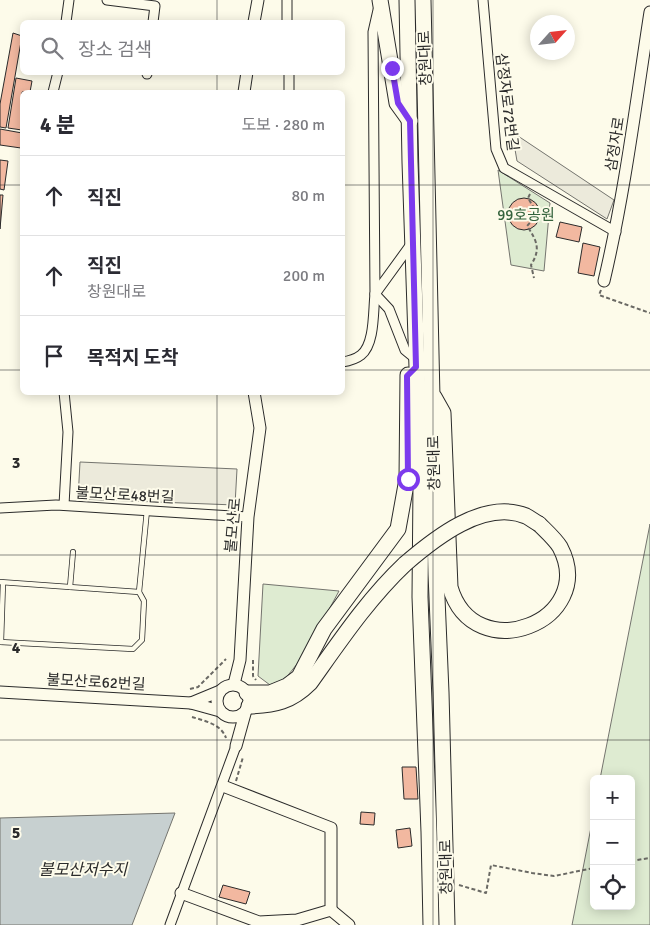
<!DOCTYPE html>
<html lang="ko">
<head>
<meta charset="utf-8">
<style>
  :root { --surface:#fff; --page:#f2f2f3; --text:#2b2b33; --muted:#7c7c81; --line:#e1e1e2 }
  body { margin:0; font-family:Signika,"Noto Sans KR",sans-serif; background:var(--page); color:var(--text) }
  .controls { position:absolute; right:15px; bottom:15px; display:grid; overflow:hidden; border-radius:8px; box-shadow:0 2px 12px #0003 }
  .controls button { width:45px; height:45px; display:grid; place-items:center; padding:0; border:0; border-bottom:1px solid var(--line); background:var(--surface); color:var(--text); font:25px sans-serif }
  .compass { position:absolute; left:530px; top:15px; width:45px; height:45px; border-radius:50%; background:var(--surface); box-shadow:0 2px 12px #0003; rotate:63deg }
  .stop { position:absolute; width:15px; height:15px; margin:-11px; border:4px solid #7c3aed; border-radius:50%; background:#fff }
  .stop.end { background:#7c3aed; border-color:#fff; box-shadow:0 1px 5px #0008 }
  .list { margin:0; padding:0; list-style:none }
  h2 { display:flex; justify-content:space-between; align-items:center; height:65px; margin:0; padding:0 20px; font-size:21px }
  h2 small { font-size:16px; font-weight:400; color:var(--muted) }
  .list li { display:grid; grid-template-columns:32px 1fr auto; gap:15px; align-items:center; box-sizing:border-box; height:80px; padding:0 20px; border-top:1px solid var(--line) }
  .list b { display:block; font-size:19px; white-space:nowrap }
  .list p { margin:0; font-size:16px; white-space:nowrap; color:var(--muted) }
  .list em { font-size:16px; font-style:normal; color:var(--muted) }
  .icon { flex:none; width:28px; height:28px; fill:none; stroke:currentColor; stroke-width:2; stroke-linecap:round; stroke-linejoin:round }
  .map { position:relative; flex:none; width:650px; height:925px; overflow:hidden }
  .search { position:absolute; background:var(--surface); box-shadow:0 2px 12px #0003; left:20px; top:20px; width:325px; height:55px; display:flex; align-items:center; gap:12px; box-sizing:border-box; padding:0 18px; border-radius:8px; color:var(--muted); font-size:19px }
  .panel { position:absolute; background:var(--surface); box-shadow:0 2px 12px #0003; left:20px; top:90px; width:325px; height:305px; border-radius:8px }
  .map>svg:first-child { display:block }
</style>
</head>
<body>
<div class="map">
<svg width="650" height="925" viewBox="0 0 650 925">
  <rect width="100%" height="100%" fill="#fdfbea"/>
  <g fill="#deebd1" stroke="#74746e">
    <polygon points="498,170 550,203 544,271 511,265"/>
    <polygon points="650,524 650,925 572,925 594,812 594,906 631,906 631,779 600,779"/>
    <polygon points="263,584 339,591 305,654 285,679 270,685 258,676"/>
  </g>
  <g fill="#eceadb" stroke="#74746e">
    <polygon points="512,132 614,200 607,219 517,161"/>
    <polygon points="80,462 237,469 235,505 78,499"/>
  </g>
  <polygon fill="#c7d0d0" stroke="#74746e" points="175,813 132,925 0,925 0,818"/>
  <g fill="#f2b8a0" stroke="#2b2b2b">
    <polygon points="13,33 22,36 6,128 0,127 0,104"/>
    <polygon points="16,78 32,81 30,92 22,92 22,130 8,128"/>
    <polygon points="0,129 22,133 21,148 0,145"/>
    <polygon points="0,160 8,161 4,190 0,189"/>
    <polygon points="0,195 3,195 0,229"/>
    <circle cx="524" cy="214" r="16"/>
    <polygon points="560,222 582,227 579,242 556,237"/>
    <polygon points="583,243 600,247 594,276 578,273"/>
    <polygon points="402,767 416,767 418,799 404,799"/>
    <polygon points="361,812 375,813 374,825 360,824"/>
    <polygon points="410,828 412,846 398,848 396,830"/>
    <polygon points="223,885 250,892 246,904 219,897"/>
  </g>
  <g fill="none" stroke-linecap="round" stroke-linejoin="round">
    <g stroke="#2b2b2b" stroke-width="6">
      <g id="service">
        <polyline points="0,582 139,592"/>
        <polyline points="70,587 73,552"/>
        <polyline points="0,642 133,649 142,640 144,601 139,592 147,510"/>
        <polyline points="1,642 3,583"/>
      </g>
    </g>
    <g stroke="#2b2b2b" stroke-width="11">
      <g id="minor">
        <polyline points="107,0 155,6 153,22"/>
        <polyline points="287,0 287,22"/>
        <polyline points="483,0 496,149 504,168 616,232"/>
        <polyline points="66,22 69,0"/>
        <polyline points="289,72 289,92"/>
        <polyline points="147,74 147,72"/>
        <polyline points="53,92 58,72"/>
        <polyline points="412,243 375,294 389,309 405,350 416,359"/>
        <path d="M 342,362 C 349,361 356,359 361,355 C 375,344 373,311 375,294 L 373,32 L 378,10"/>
        <polyline points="64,505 68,432 64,392"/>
        <polyline points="0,508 56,505 248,517"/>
        <polyline points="170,925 236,746"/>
      </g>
    </g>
    <g stroke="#2b2b2b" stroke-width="13">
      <g id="tertiary">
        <polyline points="254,22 258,0"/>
        <polyline points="244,92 247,72"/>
        <path d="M 604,281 C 625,192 636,102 650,12"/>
        <polyline points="234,684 240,660 248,517 260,428 254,392"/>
        <circle cx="233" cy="701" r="16"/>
        <polyline points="0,692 191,703 220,711"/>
        <polyline points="191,703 220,691"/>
        <polyline points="236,746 246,710"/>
        <polyline points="181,893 259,922 297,920 331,910 331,828 223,786"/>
        <polyline points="331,910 349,925"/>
      </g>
    </g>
    <g stroke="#2b2b2b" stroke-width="17">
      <g id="primary">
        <polyline points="380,0 397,103 410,121"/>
        <polyline points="407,0 410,162 421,485 420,597 429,832 431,925"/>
        <polyline points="423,0 436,574 441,692 447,925"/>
        <path d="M 434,397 L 443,413 L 450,587 C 474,670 599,621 560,547 C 555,539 546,531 539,524"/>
        <polyline points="247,693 270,693 287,686 299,677 324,629 398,529 407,479 408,375"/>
        <path d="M 249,706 C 275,705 291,702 310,683 C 340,641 368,599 405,564"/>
      </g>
    </g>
    <g stroke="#6a6964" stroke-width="2" stroke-dasharray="4 2.5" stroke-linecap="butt">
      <path d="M 530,194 L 528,198 L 534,208 L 534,218 L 527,226 C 537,241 541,249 531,265 L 534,278"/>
      <polyline points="601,290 599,295 650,313"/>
      <polyline points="253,660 253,676 256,680"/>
      <polyline points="190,689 198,687 226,659"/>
      <path d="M 192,717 C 205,721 221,724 226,738"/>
      <polyline points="236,781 243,757"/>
      <polyline points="631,861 650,858"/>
      <polyline points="459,885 486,893 491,865 532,873 554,876 594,868"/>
    </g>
    <use href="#service" stroke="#fdfbea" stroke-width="4.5"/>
    <use href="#minor" stroke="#fdfbea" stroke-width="9"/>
    <use href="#tertiary" stroke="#fdfbea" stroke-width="11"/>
    <use href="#primary" stroke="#fdfbea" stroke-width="15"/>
    <g stroke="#2b2b2b" stroke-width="17" stroke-linecap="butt">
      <path id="primary-bridge" d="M 405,564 C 435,538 484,499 526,516 C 530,518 535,522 539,524"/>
    </g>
    <use href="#primary-bridge" stroke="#fdfbea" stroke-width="15"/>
  </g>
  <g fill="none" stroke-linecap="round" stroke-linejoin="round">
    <polyline stroke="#7c3aed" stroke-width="6" points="392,68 398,103 410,121 416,367 407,376 408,479"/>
  </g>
  <path fill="none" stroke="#2b2b2b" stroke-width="1" stroke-opacity="0.55" d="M 217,0 L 217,22M 433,0 L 433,925M 217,72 L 217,92M 0,185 L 22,185M 342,185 L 650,185M 0,370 L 22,370M 342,370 L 650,370M 217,392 L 217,925M 0,555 L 650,555M 0,740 L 650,740"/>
  <g text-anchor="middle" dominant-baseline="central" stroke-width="4" stroke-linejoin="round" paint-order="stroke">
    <g font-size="15" fill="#2b2b2b" stroke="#fdfbea">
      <text transform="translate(425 58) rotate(-92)">창원대로</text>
      <text transform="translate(507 102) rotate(83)">삼정자로72번길</text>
      <text transform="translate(615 144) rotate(-81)">삼정자로</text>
      <text transform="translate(434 463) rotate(-91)">창원대로</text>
      <text transform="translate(125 495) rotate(3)">불모산로48번길</text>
      <text transform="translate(233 525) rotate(-85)">불모산로</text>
      <text transform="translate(96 682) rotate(3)">불모산로62번길</text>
      <text transform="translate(446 867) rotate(-91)">창원대로</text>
    </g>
    <g font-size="15" fill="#34623c" stroke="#fdfbea">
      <text x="526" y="215">99호공원</text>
    </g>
    <g font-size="16" font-style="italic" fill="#2b2b2b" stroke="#fdfbea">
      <text x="83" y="870">불모산저수지</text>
    </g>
  </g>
  <g font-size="16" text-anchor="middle" font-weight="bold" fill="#2b2b2b" stroke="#fdfbea" stroke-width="4" stroke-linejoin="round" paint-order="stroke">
    <text x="16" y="468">3</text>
    <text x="16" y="653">4</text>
    <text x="16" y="838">5</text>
  </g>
</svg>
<div class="controls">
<button>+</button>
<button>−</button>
<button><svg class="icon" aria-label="locate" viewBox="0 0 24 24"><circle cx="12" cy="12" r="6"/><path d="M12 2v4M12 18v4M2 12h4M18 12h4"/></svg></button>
</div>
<svg class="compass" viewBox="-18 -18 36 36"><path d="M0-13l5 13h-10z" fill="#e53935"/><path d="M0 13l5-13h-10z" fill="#7c7c81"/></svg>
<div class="stop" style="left:408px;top:479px"></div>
<div class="stop end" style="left:392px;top:68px"></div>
<div class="search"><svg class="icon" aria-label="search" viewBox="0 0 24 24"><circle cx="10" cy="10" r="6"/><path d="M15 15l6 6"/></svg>장소 검색</div>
<section class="panel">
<h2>4 분<small>도보 · 280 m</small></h2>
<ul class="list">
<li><svg class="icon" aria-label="ahead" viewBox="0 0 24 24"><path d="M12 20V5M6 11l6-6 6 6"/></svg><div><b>직진</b></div><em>80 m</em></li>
<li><svg class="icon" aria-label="ahead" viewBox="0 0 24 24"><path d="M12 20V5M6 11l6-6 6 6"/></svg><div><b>직진</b><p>창원대로</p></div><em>200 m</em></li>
<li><svg class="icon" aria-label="arrive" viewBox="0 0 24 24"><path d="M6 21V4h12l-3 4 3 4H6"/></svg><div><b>목적지 도착</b></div></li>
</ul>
</section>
</div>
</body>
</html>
